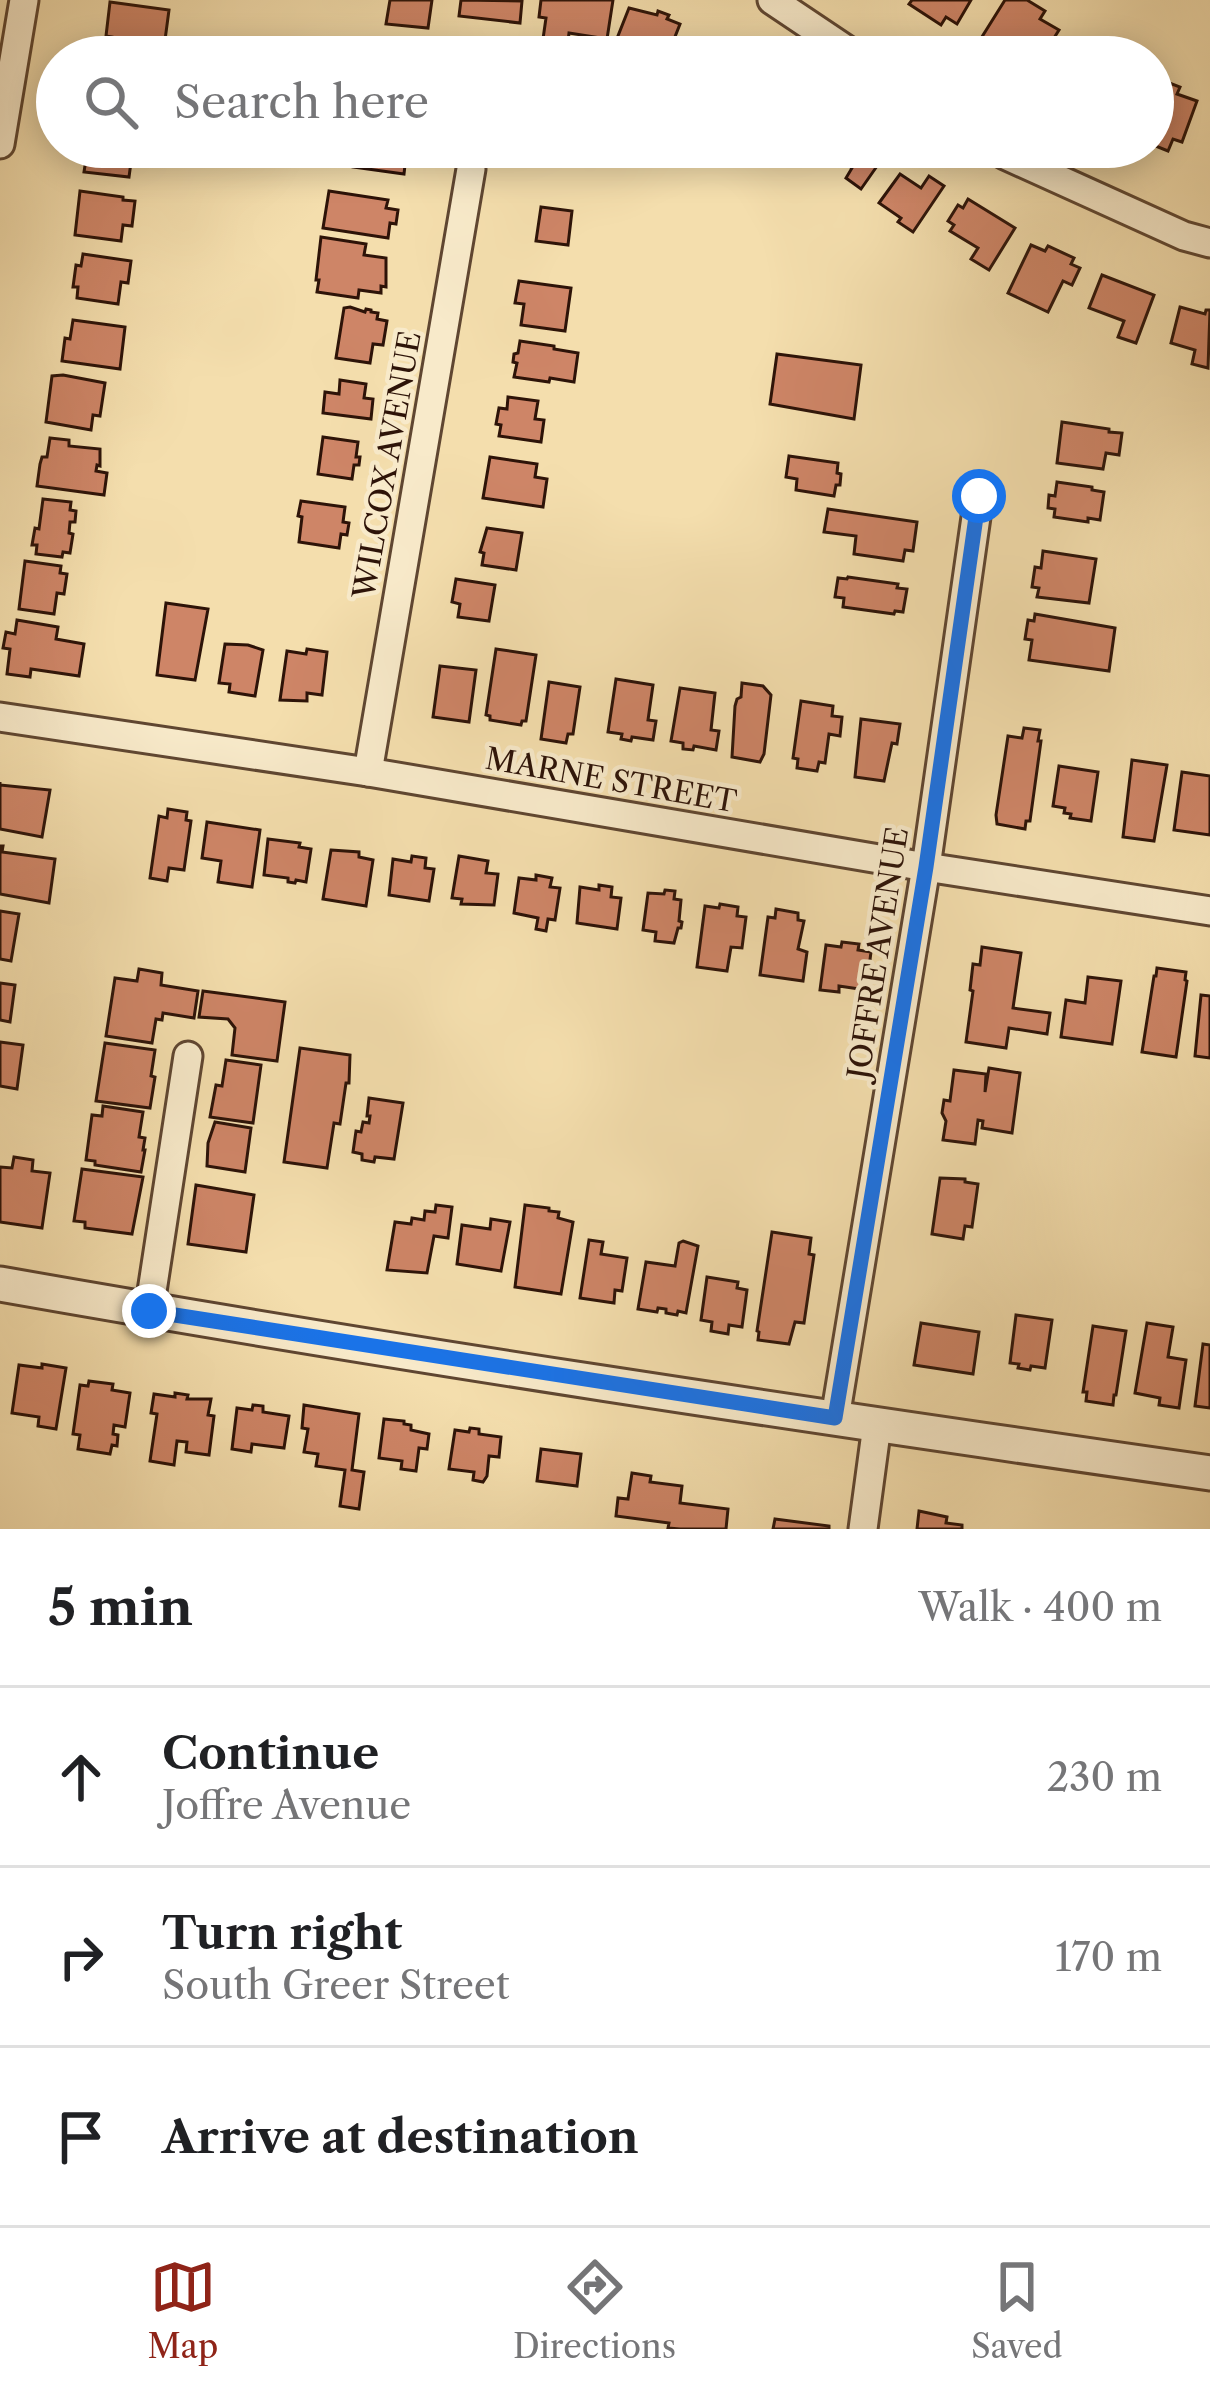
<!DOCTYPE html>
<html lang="en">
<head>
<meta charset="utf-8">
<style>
  :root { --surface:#fff; --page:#f2f2f2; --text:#202124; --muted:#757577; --line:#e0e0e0; --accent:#8f2418 }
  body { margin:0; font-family:"Libre Caslon Text",serif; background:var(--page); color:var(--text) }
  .stop { position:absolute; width:36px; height:36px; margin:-27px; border:9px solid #1a73e8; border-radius:50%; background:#fff }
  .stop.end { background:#1a73e8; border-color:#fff; box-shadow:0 3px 12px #0008 }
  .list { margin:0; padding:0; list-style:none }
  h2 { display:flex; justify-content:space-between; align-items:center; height:156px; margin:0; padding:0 48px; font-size:51px }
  h2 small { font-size:39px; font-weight:400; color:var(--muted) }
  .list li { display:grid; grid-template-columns:78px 1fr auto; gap:36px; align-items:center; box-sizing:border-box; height:180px; padding:0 48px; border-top:3px solid var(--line) }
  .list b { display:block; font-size:45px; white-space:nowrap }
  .list p { margin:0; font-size:39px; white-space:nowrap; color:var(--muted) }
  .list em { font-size:39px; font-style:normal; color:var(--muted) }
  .icon { flex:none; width:66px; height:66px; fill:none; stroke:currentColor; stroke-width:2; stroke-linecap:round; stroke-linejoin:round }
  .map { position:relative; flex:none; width:1210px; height:1529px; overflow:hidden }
  .search { position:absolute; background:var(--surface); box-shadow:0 6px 30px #0003; left:36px; right:36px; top:36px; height:132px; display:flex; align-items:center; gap:30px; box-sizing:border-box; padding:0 42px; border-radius:66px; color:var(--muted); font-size:45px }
  .sheet { height:696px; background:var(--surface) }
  nav { display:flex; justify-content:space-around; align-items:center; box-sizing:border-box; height:168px; border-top:3px solid var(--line); background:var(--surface); font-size:33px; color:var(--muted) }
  nav a { display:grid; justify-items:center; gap:6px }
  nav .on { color:var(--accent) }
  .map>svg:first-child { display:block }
</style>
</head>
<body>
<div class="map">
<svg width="1210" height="1529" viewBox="0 0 1210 1529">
  <rect width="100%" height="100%" fill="#f4dead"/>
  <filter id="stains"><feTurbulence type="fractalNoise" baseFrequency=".00167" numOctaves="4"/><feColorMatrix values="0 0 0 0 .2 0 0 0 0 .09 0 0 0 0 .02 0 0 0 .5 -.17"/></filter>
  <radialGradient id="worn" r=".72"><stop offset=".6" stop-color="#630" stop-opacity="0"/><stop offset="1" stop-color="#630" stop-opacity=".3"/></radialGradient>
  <g fill="#ce8567" stroke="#2d1308" stroke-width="3">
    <polygon points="390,0 432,0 428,28 386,24"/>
    <polygon points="461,0 522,1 520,23 459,16"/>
    <polygon points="541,0 613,0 607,39 569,33 567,49 542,46 546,18 539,17"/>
    <polygon points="912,0 971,0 957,24 946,17 941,25 909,4"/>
    <polygon points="1005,0 1027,0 1045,11 1040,19 1059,30 1042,57 995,57 988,53 992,47 980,40"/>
    <polygon points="110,2 169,10 163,55 111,48 112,37 106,36"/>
    <polygon points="629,8 657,15 658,11 669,15 667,19 680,24 667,57 619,57 624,44 616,41"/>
    <polygon points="714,38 744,57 702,57"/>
    <polygon points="1154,77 1180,87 1177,94 1197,101 1182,142 1173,139 1168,151 1153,145"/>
    <polygon points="97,147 151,147 149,157 132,155 129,177 84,172 87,153 96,155"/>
    <polygon points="355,147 407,147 404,174 353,167"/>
    <polygon points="833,147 887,147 889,149 861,189 846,178 852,168 829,152"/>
    <polygon points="900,174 921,188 929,176 944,186 913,232 898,222 901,218 879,203"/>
    <polygon points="80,191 123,197 123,200 135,201 132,226 123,225 121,241 75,235"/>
    <polygon points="329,191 388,200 386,208 398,210 396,224 390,223 388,238 323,228"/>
    <polygon points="968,199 1015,228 989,270 971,259 978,248 950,231 954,225 948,221 958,205 963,208"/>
    <polygon points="541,207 572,211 568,245 536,241"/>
    <polygon points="321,237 366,244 364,255 386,258 386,287 381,286 381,293 359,290 358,298 317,292 319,280 316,280"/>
    <polygon points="1031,245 1045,251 1048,246 1074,258 1071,264 1080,268 1072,285 1063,281 1048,312 1008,293"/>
    <polygon points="83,254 131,261 128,283 121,282 118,304 77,298 78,287 73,287 76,265 81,266"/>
    <polygon points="1102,275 1154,295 1136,343 1118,337 1124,321 1089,308"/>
    <polygon points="519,281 571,288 565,331 521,325 524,304 515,303"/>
    <polygon points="350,307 365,312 366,309 371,310 371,312 378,313 377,319 387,321 383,345 373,344 370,363 336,358 344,308"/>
    <polygon points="1180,307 1205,314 1206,310 1210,310 1208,368 1192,364 1195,350 1171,343"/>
    <polygon points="73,320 125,327 120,369 62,361 65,338 70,339"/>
    <polygon points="520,341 554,346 554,349 578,353 574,382 550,378 549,382 514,377 517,363 513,362 514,354 518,353"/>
    <polygon points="777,354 861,365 854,419 770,404"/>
    <polygon points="63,375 105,383 100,416 93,415 91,430 46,422 52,376"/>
    <polygon points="340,380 366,384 364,398 373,399 371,419 323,413 325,392 339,394"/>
    <polygon points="508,397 538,401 535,419 544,420 541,442 499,436 501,425 496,424 499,408 507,409"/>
    <polygon points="1062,422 1109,429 1109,432 1122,433 1119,455 1106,453 1103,469 1057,463"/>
    <polygon points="323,437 358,442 356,457 360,457 359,465 354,465 352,479 318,474"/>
    <polygon points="50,438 69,440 69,446 100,449 100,466 97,465 96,471 107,473 104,495 37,486 40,464 42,457 47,457"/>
    <polygon points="789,456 838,463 837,473 841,474 840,485 836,485 834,496 796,490 797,479 786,477"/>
    <polygon points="490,457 537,464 535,477 547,479 543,507 483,498"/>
    <polygon points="1057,482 1092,487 1092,490 1104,492 1100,520 1088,518 1088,522 1054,517 1055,509 1048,508 1049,495 1055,496"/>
    <polygon points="43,499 71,502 70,510 76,511 75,522 70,522 69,533 73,534 70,553 63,552 62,557 36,554 37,545 32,545 35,528 39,529"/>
    <polygon points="301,501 345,507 343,522 349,523 347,535 341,534 339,548 299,542 302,517 298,516"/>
    <polygon points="828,509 917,522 913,551 905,550 903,561 854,554 856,536 824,532"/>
    <polygon points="487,528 522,533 516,570 482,565 484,553 480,552"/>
    <polygon points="1043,551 1096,559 1089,603 1037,597 1039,588 1032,587 1035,567 1041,568"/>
    <polygon points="25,561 61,566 60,573 67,574 64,594 57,593 54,614 19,609"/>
    <polygon points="848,577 898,584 897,588 907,589 903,612 895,611 894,614 843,607 844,598 835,597 838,578 847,579"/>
    <polygon points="456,579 495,585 489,621 458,617 460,604 452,602"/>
    <polygon points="166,603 208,609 195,680 157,675"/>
    <polygon points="1035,614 1115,628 1109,671 1029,660 1032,640 1025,639 1028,620 1034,621"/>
    <polygon points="17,620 58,627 56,639 84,644 79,676 31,669 30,677 7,674 10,649 3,648 6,632 15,634"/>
    <polygon points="225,644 248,645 263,650 255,696 229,692 230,684 219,683"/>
    <polygon points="307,649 327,652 322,695 307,693 307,701 280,700 287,651 306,654"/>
    <polygon points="496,649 536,655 526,721 522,721 521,725 490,720 490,716 486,715"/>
    <polygon points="440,666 476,670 469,722 433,717"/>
    <polygon points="616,679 653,685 648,720 656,721 653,740 632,737 631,741 621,739 622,734 608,732"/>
    <polygon points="549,682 580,687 573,734 568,734 566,743 541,739"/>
    <polygon points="742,683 763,686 771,695 764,754 760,762 732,757 735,706 737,699 741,697"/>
    <polygon points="680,688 715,693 711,730 719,731 716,750 694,746 693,750 683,749 683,743 671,741"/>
    <polygon points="801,701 833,706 832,716 842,717 840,736 829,734 825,763 819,762 817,771 797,768 798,759 793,758"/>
    <polygon points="861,719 900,724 897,744 892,743 884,781 855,777"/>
    <polygon points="1024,728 1040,730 1038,741 1041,741 1030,821 1026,821 1025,829 997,824 996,815 1008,736 1022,738"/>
    <polygon points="1132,760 1167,765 1154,841 1123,837"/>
    <polygon points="1059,766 1098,772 1091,821 1070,818 1071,814 1064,813 1065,808 1053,806"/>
    <polygon points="1182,772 1210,776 1210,835 1174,830"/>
    <polygon points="0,782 0,785 50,790 42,837 0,829"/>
    <polygon points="168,809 187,812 186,820 191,821 184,870 169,868 167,881 150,878 159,816 167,818"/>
    <polygon points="207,822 260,830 252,887 218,882 221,861 202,858"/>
    <polygon points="268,839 300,843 299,847 311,849 306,882 296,880 295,883 288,882 288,878 264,875"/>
    <polygon points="0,846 3,846 2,852 55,859 49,903 0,894"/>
    <polygon points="331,850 359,852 359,857 373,860 366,906 323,899"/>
    <polygon points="412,856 426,858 425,868 434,869 429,901 389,895 393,859 411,862"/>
    <polygon points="459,856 488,861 486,873 498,874 494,905 461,904 462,899 452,898"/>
    <polygon points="536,875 552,878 550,887 560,888 555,920 548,919 546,931 536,929 538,918 514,913 519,878 536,880"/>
    <polygon points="599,885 612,887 611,897 621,898 617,929 577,923 580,887 599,890"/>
    <polygon points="665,890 675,891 674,899 681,900 679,921 682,922 681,928 678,928 674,943 655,941 656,932 643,930 648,893 664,894"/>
    <polygon points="720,904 738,907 737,916 746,917 742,948 731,947 727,971 697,967 705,906 719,908"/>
    <polygon points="776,909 798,913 798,920 804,921 798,949 807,952 803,981 760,975 768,917 775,918"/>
    <polygon points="0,911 19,914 11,961 0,959"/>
    <polygon points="842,942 859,944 858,950 871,952 866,990 839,986 839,992 820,990 826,945 841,947"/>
    <polygon points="982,947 1021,953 1013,1008 1050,1013 1047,1034 1009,1028 1006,1048 966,1042 973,991 970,990 973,964 980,965"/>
    <polygon points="1157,968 1186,972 1185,980 1187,981 1176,1057 1142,1052 1154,976 1156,976"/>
    <polygon points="139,969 162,973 161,985 198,991 194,1018 163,1013 162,1020 156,1019 152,1043 106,1036 115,978 137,981"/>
    <polygon points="1088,977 1121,981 1112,1044 1061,1037 1066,1000 1085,1003"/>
    <polygon points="0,983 15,985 10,1022 0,1020"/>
    <polygon points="203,991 285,1002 277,1061 232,1055 235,1028 228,1019 199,1017"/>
    <polygon points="1201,995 1210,996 1210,1058 1195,1056"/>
    <polygon points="0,1042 23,1045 17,1089 0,1086"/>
    <polygon points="105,1043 155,1050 151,1076 155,1077 150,1108 96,1101"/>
    <polygon points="300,1048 350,1055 349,1083 346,1083 340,1124 334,1123 327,1168 284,1162"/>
    <polygon points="226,1060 261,1065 253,1123 210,1117 216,1085 222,1086"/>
    <polygon points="989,1068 1020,1073 1012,1133 982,1128 983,1121 978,1120 975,1144 943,1140 946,1121 942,1113 944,1100 950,1101 954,1070 986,1074 985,1092"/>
    <polygon points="369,1098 403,1103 394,1159 375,1157 374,1162 362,1160 362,1154 353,1152 356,1131 361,1132 363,1122 369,1123 370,1116 367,1116"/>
    <polygon points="103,1106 143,1112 139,1137 145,1138 143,1150 145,1150 141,1172 95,1165 95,1161 86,1160 92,1115 102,1116"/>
    <polygon points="215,1122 251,1128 245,1172 207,1166 208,1143"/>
    <polygon points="14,1157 33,1160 32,1171 50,1173 42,1228 0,1222 0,1167 12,1168"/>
    <polygon points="82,1169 143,1177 132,1234 85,1228 85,1222 74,1221"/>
    <polygon points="940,1178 965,1179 965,1182 978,1184 972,1227 965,1226 963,1239 932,1234"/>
    <polygon points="196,1185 254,1195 246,1252 188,1244"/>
    <polygon points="436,1205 452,1207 448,1238 434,1236 427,1273 387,1270 395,1222 411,1224 412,1218 424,1220 425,1211 435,1212"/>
    <polygon points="525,1205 549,1208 549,1211 559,1212 558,1218 573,1222 561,1294 515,1287"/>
    <polygon points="491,1219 510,1222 501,1271 457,1264 462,1225 490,1229"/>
    <polygon points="772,1232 811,1238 809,1254 814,1255 804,1323 795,1322 789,1344 758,1340 759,1332 757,1331"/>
    <polygon points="589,1240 603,1242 601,1254 627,1258 622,1291 615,1290 614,1303 580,1298"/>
    <polygon points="683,1241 698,1246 686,1313 678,1311 677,1315 666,1313 666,1309 658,1308 657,1312 638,1309 646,1262 675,1266 679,1243"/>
    <polygon points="707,1277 738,1282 737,1288 747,1290 742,1327 729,1325 728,1334 711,1331 712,1322 701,1320"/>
    <polygon points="1016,1315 1052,1320 1045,1368 1031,1366 1030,1370 1018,1368 1019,1364 1010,1363"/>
    <polygon points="921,1323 979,1332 973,1374 914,1365"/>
    <polygon points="1147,1323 1173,1327 1168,1357 1186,1360 1179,1408 1159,1405 1160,1398 1135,1393"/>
    <polygon points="1093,1326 1126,1331 1116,1395 1114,1395 1113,1405 1086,1401 1087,1392 1083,1392"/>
    <polygon points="1203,1344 1210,1345 1210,1408 1195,1406"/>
    <polygon points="42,1364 66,1368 56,1429 38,1426 39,1417 12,1413 19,1365 42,1368"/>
    <polygon points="89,1381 113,1384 112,1390 130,1393 125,1427 114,1425 113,1434 118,1435 117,1446 112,1445 110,1454 78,1449 80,1435 73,1434 80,1385 88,1386"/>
    <polygon points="175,1393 188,1395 187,1399 211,1399 208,1415 214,1416 209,1455 186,1452 187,1442 177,1441 174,1465 150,1461 157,1414 151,1413 154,1394 175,1397"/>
    <polygon points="253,1405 263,1406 263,1412 289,1416 284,1448 252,1444 251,1452 232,1449 237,1408 252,1410"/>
    <polygon points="304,1405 359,1414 352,1470 364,1472 359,1509 340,1506 345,1470 316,1466 318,1454 304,1452 308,1429 302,1428"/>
    <polygon points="384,1419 404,1421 404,1424 411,1425 411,1430 429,1434 427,1449 419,1448 416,1471 401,1469 402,1461 379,1458"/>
    <polygon points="470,1428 479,1429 479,1434 501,1437 499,1457 489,1456 487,1476 483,1482 473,1480 474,1472 449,1469 455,1430 469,1432"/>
    <polygon points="541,1449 581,1454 577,1486 537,1481"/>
    <polygon points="632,1473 651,1476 650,1482 682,1486 680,1503 728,1509 726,1529 680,1529 668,1528 669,1523 616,1516 618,1498 628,1499"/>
    <polygon points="919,1511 947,1517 946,1523 962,1525 962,1529 917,1529"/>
    <polygon points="775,1519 829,1526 829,1529 773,1529"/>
  </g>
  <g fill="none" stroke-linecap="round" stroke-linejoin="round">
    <g stroke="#5f4631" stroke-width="33">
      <g id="minor">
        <polyline points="772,0 857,57"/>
        <polyline points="0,144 24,0"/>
        <polyline points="992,147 1005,155 1184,236 1210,243"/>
        <polyline points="0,717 368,772 926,867 1210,911"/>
        <polyline points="368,772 471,169"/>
        <polyline points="149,1311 188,1056"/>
        <polyline points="835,1418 926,867 979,496"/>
        <polyline points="863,1529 877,1425"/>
      </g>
    </g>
    <g stroke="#5f4631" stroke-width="39">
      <path id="tertiary" d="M 0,1284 C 402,1355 806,1415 1210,1473"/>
    </g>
    <use href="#minor" stroke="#f8eaca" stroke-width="27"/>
    <use href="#tertiary" stroke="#f8eaca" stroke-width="33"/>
  </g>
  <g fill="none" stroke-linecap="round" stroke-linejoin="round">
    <polyline stroke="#1a73e8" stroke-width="15" points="149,1311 835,1418 926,867 979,496"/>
  </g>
  <g text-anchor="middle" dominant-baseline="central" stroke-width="9" stroke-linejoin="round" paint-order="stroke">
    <g font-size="30" fill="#2d1308" stroke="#f8eaca">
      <text transform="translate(387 465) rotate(-80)">WILCOX AVENUE</text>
      <text transform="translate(611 780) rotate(10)">MARNE STREET</text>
      <text transform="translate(878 953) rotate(-81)">JOFFRE AVENUE</text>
    </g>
  </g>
  <rect width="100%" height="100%" filter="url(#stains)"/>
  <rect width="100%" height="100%" fill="url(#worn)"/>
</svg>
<div class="stop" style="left:979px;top:496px"></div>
<div class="stop end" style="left:149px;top:1311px"></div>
<div class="search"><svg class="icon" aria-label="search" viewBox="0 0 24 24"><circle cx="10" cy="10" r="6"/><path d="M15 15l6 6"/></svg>Search here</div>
</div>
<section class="sheet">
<h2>5 min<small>Walk · 400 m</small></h2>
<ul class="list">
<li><svg class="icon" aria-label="ahead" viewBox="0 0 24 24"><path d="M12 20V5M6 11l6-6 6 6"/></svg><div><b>Continue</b><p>Joffre Avenue</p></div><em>230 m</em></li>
<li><svg class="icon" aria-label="right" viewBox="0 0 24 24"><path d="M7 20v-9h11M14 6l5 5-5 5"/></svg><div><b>Turn right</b><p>South Greer Street</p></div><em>170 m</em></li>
<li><svg class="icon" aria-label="arrive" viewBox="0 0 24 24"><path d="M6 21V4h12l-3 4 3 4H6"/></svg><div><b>Arrive at destination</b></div></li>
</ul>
</section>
<nav>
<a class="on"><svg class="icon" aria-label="map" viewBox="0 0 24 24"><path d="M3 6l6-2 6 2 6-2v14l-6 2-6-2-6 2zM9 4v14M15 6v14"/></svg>Map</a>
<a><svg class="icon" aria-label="directions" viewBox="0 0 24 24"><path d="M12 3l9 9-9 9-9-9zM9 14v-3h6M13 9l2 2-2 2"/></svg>Directions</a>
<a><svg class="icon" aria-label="saved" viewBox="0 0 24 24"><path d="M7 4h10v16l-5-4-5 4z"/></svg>Saved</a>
</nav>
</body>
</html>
